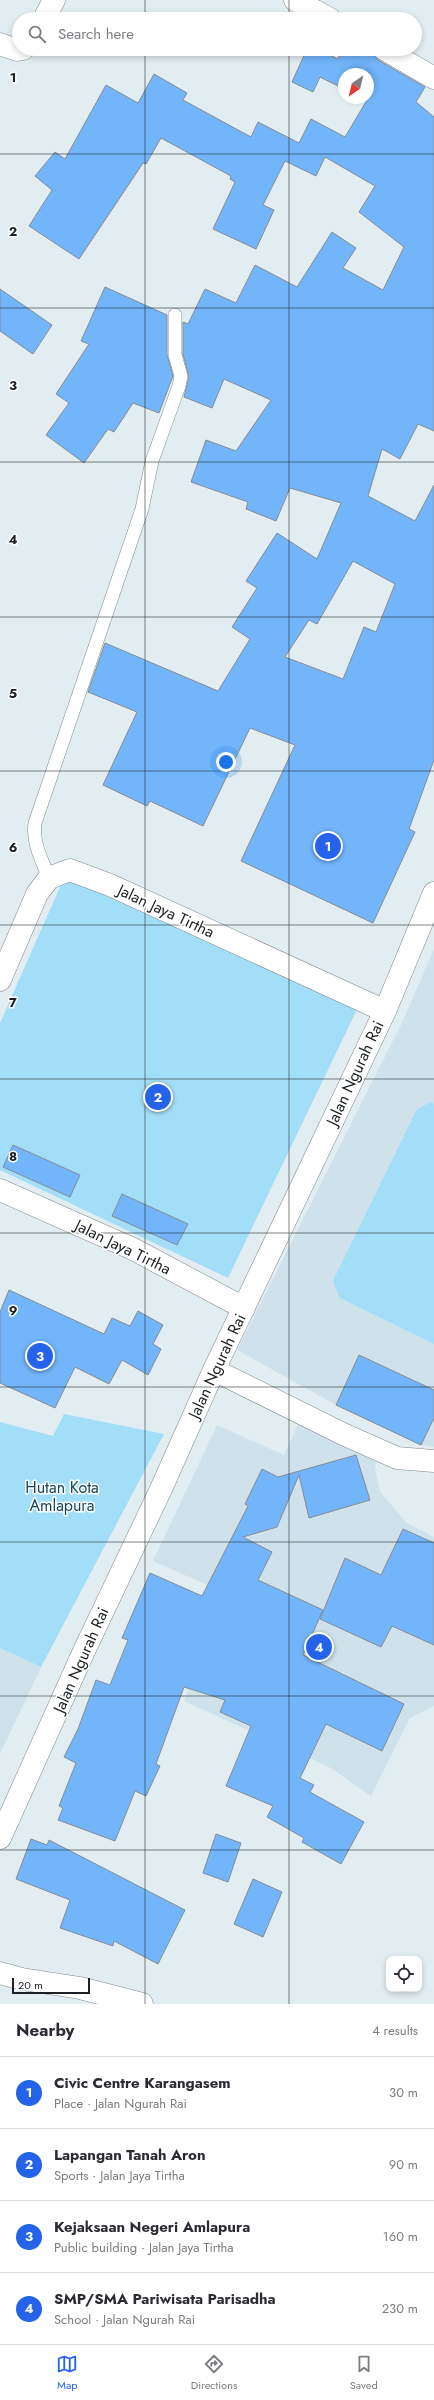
<!DOCTYPE html>
<html lang="en">
<head>
<meta charset="utf-8">
<style>
  :root { --surface:#fff; --page:#f2f2f3; --text:#2b2b33; --muted:#7c7c81; --line:#e1e1e2; --accent:#2563eb }
  body { margin:0; font-family:Jost,sans-serif; background:var(--page); color:var(--text) }
  .controls { position:absolute; right:12px; bottom:12px; display:grid; overflow:hidden; border-radius:8px; box-shadow:0 2px 6px #0003 }
  .controls button { width:36px; height:36px; display:grid; place-items:center; padding:0; border:0; border-bottom:1px solid var(--line); background:var(--surface); color:var(--text); font:20px sans-serif }
  .compass { position:absolute; left:338px; top:68px; width:36px; height:36px; border-radius:50%; background:var(--surface); box-shadow:0 2px 6px #0003; rotate:215deg }
  .scale { position:absolute; left:12px; bottom:10px; width:78px; box-sizing:border-box; padding-left:4px; border:2px solid #1c2022; border-top:0; font-size:11px; line-height:14px; white-space:nowrap; color:#1c2022; -webkit-text-stroke:3px #fff; paint-order:stroke }
  .you { position:absolute; left:226px; top:762px; width:14px; height:14px; margin:-10px; border:3px solid #fff; border-radius:50%; background:#1a73e8; box-shadow:0 0 0 6px #1a73e833 }
  .badge { display:grid; place-items:center; width:26px; height:26px; border-radius:50%; background:var(--accent); color:#fff; font-size:13px; font-weight:700 }
  .pin { position:absolute; translate:-50% -50%; border:2px solid #fff; box-shadow:0 1px 4px #0006 }
  .list { margin:0; padding:0; list-style:none }
  h2 { display:flex; justify-content:space-between; align-items:center; height:52px; margin:0; padding:0 16px; font-size:17px }
  h2 small { font-size:13px; font-weight:400; color:var(--muted) }
  .list li { display:grid; grid-template-columns:26px 1fr auto; gap:12px; align-items:center; box-sizing:border-box; height:72px; padding:0 16px; border-top:1px solid var(--line) }
  .list b { display:block; font-size:15px; white-space:nowrap }
  .list p { margin:0; font-size:13px; white-space:nowrap; color:var(--muted) }
  .list em { font-size:13px; font-style:normal; color:var(--muted) }
  .icon { flex:none; width:22px; height:22px; fill:none; stroke:currentColor; stroke-width:2; stroke-linecap:round; stroke-linejoin:round }
  .map { position:relative; flex:none; width:434px; height:2004px; overflow:hidden }
  .search { position:absolute; background:var(--surface); box-shadow:0 2px 6px #0003; left:12px; right:12px; top:12px; height:44px; display:flex; align-items:center; gap:10px; box-sizing:border-box; padding:0 14px; border-radius:22px; color:var(--muted); font-size:15px }
  .sheet { height:340px; background:var(--surface) }
  nav { display:flex; justify-content:space-around; align-items:center; box-sizing:border-box; height:56px; border-top:1px solid var(--line); background:var(--surface); font-size:11px; color:var(--muted) }
  nav a { display:grid; justify-items:center; gap:2px }
  nav .on { color:var(--accent) }
  .map>svg:first-child { display:block }
</style>
</head>
<body>
<div class="map">
<svg width="434" height="2004" viewBox="0 0 434 2004">
  <rect width="100%" height="100%" fill="#e2edf2"/>
  <g fill="#cfe2eb">
    <polygon points="434,949 434,1447 421,1445 336,1405 237,1350 402,1023"/>
    <polygon points="304,1411 378,1447 375,1468 380,1492 407,1523 434,1537 434,1706 410,1718 371,1796 329,1767 184,1701 225,1593 153,1561 217,1425 284,1455"/>
    <polygon points="0,1648 41,1667 0,1754"/>
  </g>
  <g fill="#a3def8">
    <polygon points="70,877 362,999 228,1278 0,1170 0,1023 60,887"/>
    <polygon points="431,1102 434,1104 434,1344 340,1298 333,1281 417,1109"/>
    <polygon points="64,1414 164,1434 41,1667 0,1648 0,1422 53,1436"/>
  </g>
  <g fill="#72b5fb" stroke="#858c94" fill-rule="evenodd">
    <path d="M 307,49 L 316,49 L 338,59 L 342,49 L 372,49 L 378,60 L 425,87 L 416,102 L 434,117 L 434,431 L 418,424 L 400,459 L 382,449 L 368,496 L 415,521 L 434,485 L 434,760 L 409,829 L 415,832 L 373,923 L 241,861 L 295,745 L 250,728 L 203,826 L 150,801 L 147,806 L 103,785 L 137,712 L 88,692 L 105,643 L 218,691 L 250,639 L 232,627 L 257,588 L 246,581 L 277,533 L 317,559 L 341,503 L 290,488 L 276,521 L 246,509 L 248,502 L 191,482 L 206,440 L 236,451 L 271,400 L 224,379 L 212,408 L 184,397 L 189,377 L 183,354 L 183,322 L 188,324 L 205,289 L 236,303 L 255,265 L 297,287 L 332,232 L 356,248 L 343,268 L 383,290 L 404,247 L 359,212 L 375,186 L 325,157 L 316,176 L 285,161 L 263,205 L 274,210 L 256,249 L 213,229 L 235,182 L 230,179 L 231,176 L 161,138 L 146,164 L 143,163 L 79,259 L 29,226 L 52,190 L 35,176 L 55,152 L 65,159 L 106,85 L 138,103 L 154,74 L 187,93 L 183,100 L 251,137 L 258,122 L 299,143 L 311,119 L 345,137 L 367,100 L 363,98 L 368,98 L 368,74 L 344,74 L 344,89 L 320,77 L 313,92 L 292,82 ZM 353,561 L 395,584 L 376,632 L 364,627 L 343,679 L 285,657 L 309,620 L 317,624 Z"/>
    <polygon points="105,287 167,315 167,355 173,376 159,413 133,403 114,432 108,429 84,463 46,435 69,403 56,394 89,344 81,341"/>
    <polygon points="0,289 52,325 33,354 0,331"/>
    <polygon points="13,1145 80,1175 70,1197 3,1167"/>
    <polygon points="122,1194 188,1224 177,1245 112,1216"/>
    <polygon points="9,1290 104,1334 112,1318 130,1326 138,1311 163,1325 153,1344 161,1349 148,1375 122,1360 109,1384 75,1367 55,1408 0,1383 0,1312"/>
    <polygon points="359,1355 434,1390 434,1418 421,1445 336,1405"/>
    <polygon points="356,1455 370,1500 309,1518 299,1475 277,1527 243,1537 272,1552 258,1580 323,1610 303,1655 404,1704 382,1751 326,1724 300,1778 314,1785 310,1792 364,1822 341,1864 302,1842 304,1838 267,1817 273,1806 226,1786 251,1726 220,1712 225,1700 184,1687 156,1764 160,1766 146,1796 135,1791 115,1841 58,1820 63,1808 59,1806 76,1763 64,1757 78,1729 96,1680 110,1685 128,1640 122,1638 150,1573 202,1596 248,1506 245,1504 262,1469 278,1477"/>
    <polygon points="403,1529 434,1543 434,1645 392,1626 381,1647 320,1619 345,1558 381,1575"/>
    <polygon points="216,1834 241,1843 228,1882 203,1873"/>
    <polygon points="31,1839 47,1845 49,1840 185,1910 158,1964 114,1941 113,1946 60,1928 70,1900 16,1879"/>
    <polygon points="253,1879 282,1892 263,1937 234,1924"/>
  </g>
  <g fill="none" stroke-linecap="round" stroke-linejoin="round">
    <g stroke="#808a8f" stroke-width="14">
      <path id="lane" d="M 49,878 C 42,860 32,843 35,823 L 142,509 L 152,461 L 179,386 L 181,376 L 175,355 L 175,315"/>
    </g>
    <g stroke="#808a8f" stroke-width="23">
      <g id="street">
        <polyline points="44,19 54,0"/>
        <polyline points="0,44 17,50 23,49"/>
        <polyline points="0,980 37,894 49,878 70,870 110,885 385,1011"/>
        <polyline points="0,1190 133,1249 244,1308"/>
        <polyline points="214,1370 343,1434 397,1458 434,1461"/>
        <polyline points="0,1973 22,1979 80,1988 142,2004"/>
      </g>
    </g>
    <g stroke="#808a8f" stroke-width="23">
      <g id="secondary">
        <polyline points="295,0 330,19"/>
        <polyline points="384,49 434,78"/>
        <polyline points="0,1838 84,1651 161,1489 214,1370 385,1011 434,893"/>
      </g>
    </g>
    <use href="#lane" stroke="#fff" stroke-width="13"/>
    <use href="#street" stroke="#fff" stroke-width="22"/>
    <use href="#secondary" stroke="#fff" stroke-width="22"/>
  </g>
  <path fill="none" stroke="#1c2022" stroke-width="1" stroke-opacity="0.55" d="M 145,0 L 145,19M 289,0 L 289,19M 145,49 L 145,2004M 289,49 L 289,2004M 0,154 L 434,154M 0,308 L 434,308M 0,462 L 434,462M 0,617 L 434,617M 0,771 L 434,771M 0,925 L 434,925M 0,1079 L 434,1079M 0,1233 L 434,1233M 0,1387 L 434,1387M 0,1542 L 434,1542M 0,1696 L 434,1696M 0,1850 L 434,1850"/>
  <g text-anchor="middle" dominant-baseline="central" stroke-width="3" stroke-linejoin="round" paint-order="stroke">
    <g font-size="16" fill="#1c2022" stroke="#fff">
      <text transform="translate(166 911) rotate(25)">Jalan Jaya Tirtha</text>
      <text transform="translate(355 1073) rotate(-65)">Jalan Ngurah Rai</text>
      <text transform="translate(123 1247) rotate(26)">Jalan Jaya Tirtha</text>
      <text transform="translate(217 1366) rotate(-65)">Jalan Ngurah Rai</text>
      <text transform="translate(81 1660) rotate(-66)">Jalan Ngurah Rai</text>
    </g>
    <g font-size="16" fill="#15475a" stroke="#fff">
      <text x="62" y="1487">Hutan Kota<tspan x="62" dy="18">Amlapura</tspan></text>
    </g>
  </g>
  <g font-size="13" text-anchor="middle" font-weight="bold" fill="#1c2022" stroke="#fff" stroke-width="3" stroke-linejoin="round" paint-order="stroke">
    <text x="13" y="82">1</text>
    <text x="13" y="236">2</text>
    <text x="13" y="390">3</text>
    <text x="13" y="544">4</text>
    <text x="13" y="698">5</text>
    <text x="13" y="852">6</text>
    <text x="13" y="1007">7</text>
    <text x="13" y="1161">8</text>
    <text x="13" y="1315">9</text>
  </g>
</svg>
<div class="controls">
<button><svg class="icon" aria-label="locate" viewBox="0 0 24 24"><circle cx="12" cy="12" r="6"/><path d="M12 2v4M12 18v4M2 12h4M18 12h4"/></svg></button>
</div>
<svg class="compass" viewBox="-18 -18 36 36"><path d="M0-13l5 13h-10z" fill="#e53935"/><path d="M0 13l5-13h-10z" fill="#7c7c81"/></svg>
<div class="scale">20 m</div>
<div class="you"></div>
<div class="pin badge" style="left:328px;top:846px">1</div>
<div class="pin badge" style="left:158px;top:1097px">2</div>
<div class="pin badge" style="left:40px;top:1356px">3</div>
<div class="pin badge" style="left:319px;top:1647px">4</div>
<div class="search"><svg class="icon" aria-label="search" viewBox="0 0 24 24"><circle cx="10" cy="10" r="6"/><path d="M15 15l6 6"/></svg>Search here</div>
</div>
<section class="sheet">
<h2>Nearby<small>4 results</small></h2>
<ul class="list">
<li><span class="badge">1</span><div><b>Civic Centre Karangasem</b><p>Place · Jalan Ngurah Rai</p></div><em>30 m</em></li>
<li><span class="badge">2</span><div><b>Lapangan Tanah Aron</b><p>Sports · Jalan Jaya Tirtha</p></div><em>90 m</em></li>
<li><span class="badge">3</span><div><b>Kejaksaan Negeri Amlapura</b><p>Public building · Jalan Jaya Tirtha</p></div><em>160 m</em></li>
<li><span class="badge">4</span><div><b>SMP/SMA Pariwisata Parisadha</b><p>School · Jalan Ngurah Rai</p></div><em>230 m</em></li>
</ul>
</section>
<nav>
<a class="on"><svg class="icon" aria-label="map" viewBox="0 0 24 24"><path d="M3 6l6-2 6 2 6-2v14l-6 2-6-2-6 2zM9 4v14M15 6v14"/></svg>Map</a>
<a><svg class="icon" aria-label="directions" viewBox="0 0 24 24"><path d="M12 3l9 9-9 9-9-9zM9 14v-3h6M13 9l2 2-2 2"/></svg>Directions</a>
<a><svg class="icon" aria-label="saved" viewBox="0 0 24 24"><path d="M7 4h10v16l-5-4-5 4z"/></svg>Saved</a>
</nav>
</body>
</html>
